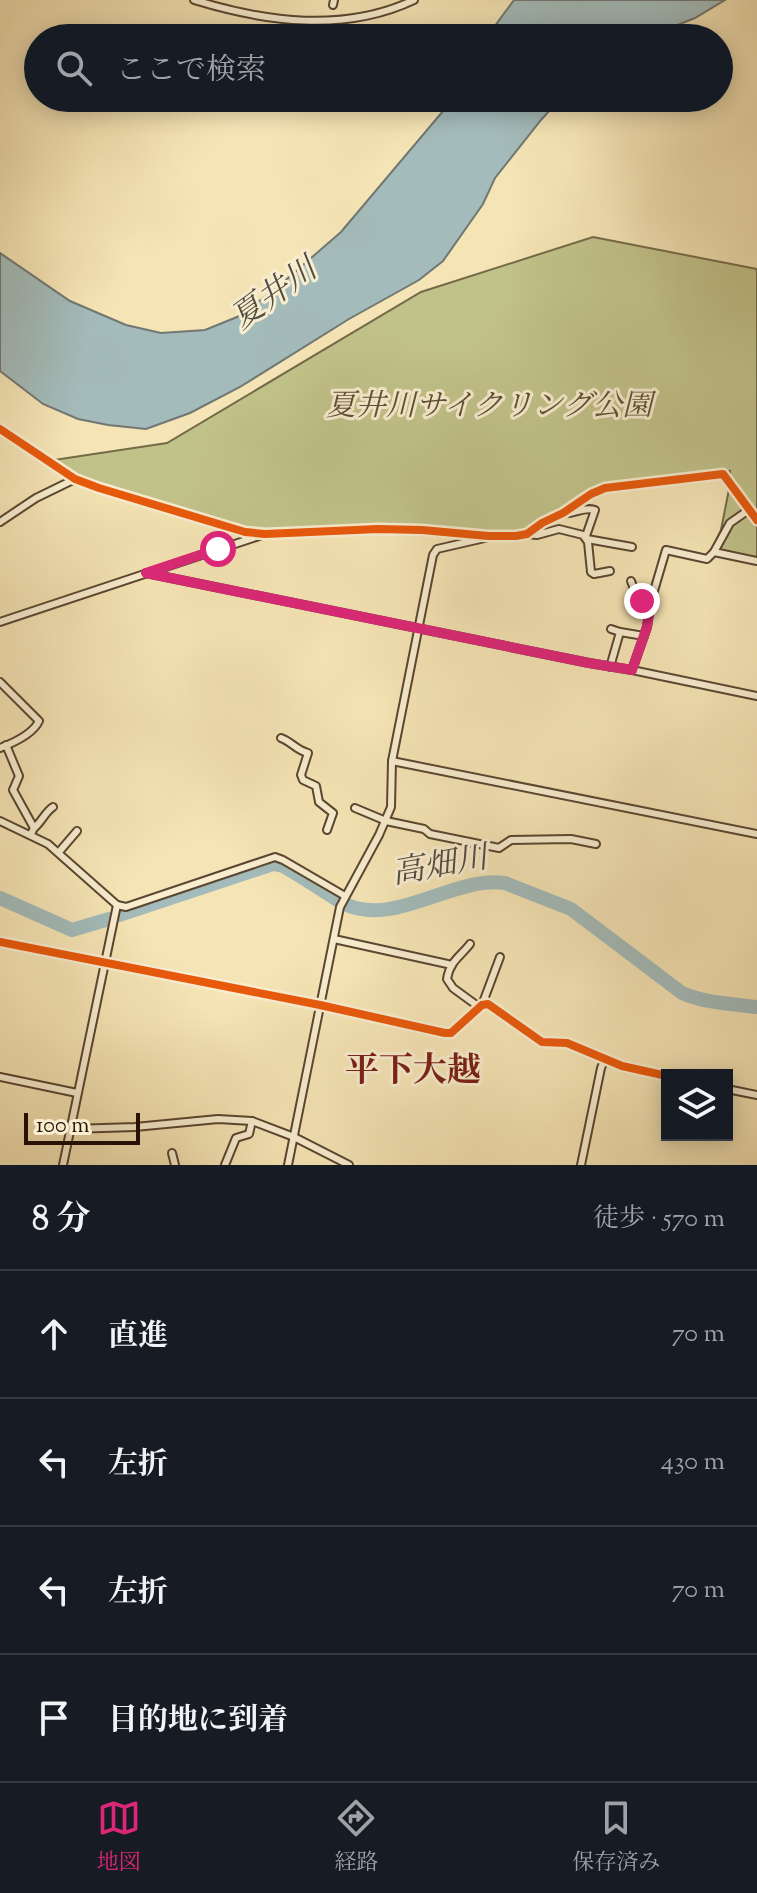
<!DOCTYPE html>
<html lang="ja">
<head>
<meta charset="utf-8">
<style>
  :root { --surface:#171b24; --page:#20242c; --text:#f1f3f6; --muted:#9ea1a6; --line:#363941; --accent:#db2777 }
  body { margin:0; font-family:"Sorts Mill Goudy","Noto Serif JP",serif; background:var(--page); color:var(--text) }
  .controls { position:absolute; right:24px; bottom:24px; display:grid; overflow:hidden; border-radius:0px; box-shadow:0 4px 20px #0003 }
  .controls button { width:72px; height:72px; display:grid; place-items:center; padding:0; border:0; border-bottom:2px solid var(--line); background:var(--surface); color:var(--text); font:40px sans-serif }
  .scale { position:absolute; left:24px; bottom:20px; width:116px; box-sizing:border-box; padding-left:8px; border:4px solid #271205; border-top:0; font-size:22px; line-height:28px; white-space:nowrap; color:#271205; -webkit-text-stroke:6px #f8edcf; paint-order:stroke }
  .stop { position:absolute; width:24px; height:24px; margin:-18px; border:6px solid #db2777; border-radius:50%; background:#fff }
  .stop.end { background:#db2777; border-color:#fff; box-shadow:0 2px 8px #0008 }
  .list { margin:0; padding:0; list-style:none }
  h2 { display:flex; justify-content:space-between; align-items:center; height:104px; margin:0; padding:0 32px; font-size:34px }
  h2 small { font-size:26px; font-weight:400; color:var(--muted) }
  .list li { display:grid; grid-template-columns:52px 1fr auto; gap:24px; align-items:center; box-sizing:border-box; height:128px; padding:0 32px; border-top:2px solid var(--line) }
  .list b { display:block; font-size:30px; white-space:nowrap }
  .list em { font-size:26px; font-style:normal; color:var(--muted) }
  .icon { flex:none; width:44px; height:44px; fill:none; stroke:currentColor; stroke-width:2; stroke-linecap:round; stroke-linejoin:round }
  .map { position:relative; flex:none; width:757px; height:1165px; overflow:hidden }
  .search { position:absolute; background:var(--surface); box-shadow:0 4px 20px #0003; left:24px; right:24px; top:24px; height:88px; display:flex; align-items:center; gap:20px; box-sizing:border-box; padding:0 28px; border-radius:44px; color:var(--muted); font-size:30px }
  .sheet { height:616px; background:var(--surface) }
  nav { display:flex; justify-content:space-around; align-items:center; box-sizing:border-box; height:112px; border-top:2px solid var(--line); background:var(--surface); font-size:22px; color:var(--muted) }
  nav a { display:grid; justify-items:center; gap:4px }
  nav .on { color:var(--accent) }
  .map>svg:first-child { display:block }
</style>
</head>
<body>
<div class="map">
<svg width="757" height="1165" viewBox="0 0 757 1165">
  <rect width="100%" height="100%" fill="#f5e4b5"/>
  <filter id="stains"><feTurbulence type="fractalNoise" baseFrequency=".0025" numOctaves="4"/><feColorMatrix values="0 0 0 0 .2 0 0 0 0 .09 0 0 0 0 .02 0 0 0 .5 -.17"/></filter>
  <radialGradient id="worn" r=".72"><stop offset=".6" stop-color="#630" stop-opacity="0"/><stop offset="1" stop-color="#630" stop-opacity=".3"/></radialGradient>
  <polygon fill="#c1c28a" stroke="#746a48" stroke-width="2" points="593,237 757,269 757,558 712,549 721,530 730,484 730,471 605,488 530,536 502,539 380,530 246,538 96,490 47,461 167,443 421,292"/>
  <g fill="#a3bbba" stroke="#717772" stroke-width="2">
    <polygon points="514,0 725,0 695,18 645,38 486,38"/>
    <polygon points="454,98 561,98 541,120 495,178 483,204 443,261 419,280 349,319 240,387 190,413 146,429 108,425 78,419 43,404 0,371 0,253 70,301 126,325 161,333 205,330 237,317 273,291 341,232"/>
  </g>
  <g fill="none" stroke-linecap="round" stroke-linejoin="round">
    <g stroke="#a3bbba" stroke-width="14">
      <polyline points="0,898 72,930 109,919"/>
      <path d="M 119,915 L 273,864 L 283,866 C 297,874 311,883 325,892 C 332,896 339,902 347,905 C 397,926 454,876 505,883 L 571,909 L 682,993 C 705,1003 732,1004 757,1007"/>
    </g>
    <g stroke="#5a4631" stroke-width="10">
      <g id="street">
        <path d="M 194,0 C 266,22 344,33 414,0"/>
        <polyline points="333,5 334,0"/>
        <polyline points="0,429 75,479 99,488 245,532 265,534 378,529 422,530 488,536 516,536 527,534 542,523 563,513 591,494 605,488 723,474 757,520"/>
        <path d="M 563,513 C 574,515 583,506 595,510 L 586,536"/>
        <polyline points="0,522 36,498 75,479"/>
        <polyline points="527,534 537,535 559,529 583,535 588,542 591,572 594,574 610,571"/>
        <polyline points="587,539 632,547"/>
        <polyline points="714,552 757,561"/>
        <polyline points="146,573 589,663 632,670 647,627 651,601 666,550 707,559 714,552 730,523 750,509"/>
        <polyline points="631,581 637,597 650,604"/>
        <polyline points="0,622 262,535"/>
        <polyline points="611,629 620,632 644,636"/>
        <polyline points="610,667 620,632"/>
        <polyline points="632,670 757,696"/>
        <path d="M 0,682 L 39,721 C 33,734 13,743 0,748"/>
        <path d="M 281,738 C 292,742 296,750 308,753 L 301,775 L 303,780 L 316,786 L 319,802 L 333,813 L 327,830"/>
        <polyline points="6,745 19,776 13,790 34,828 31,834"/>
        <polyline points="392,761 757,834"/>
        <polyline points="355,808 386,821 424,829 430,834 499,848 511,840 571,839 596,844"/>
        <polyline points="0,821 48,844 117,905"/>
        <path d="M 34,828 C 41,823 45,812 53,807"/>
        <polyline points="59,852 77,831"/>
        <polyline points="334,939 452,965"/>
        <polyline points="0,942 320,1005 445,1033 451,1033 482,1005 488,1004 542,1042 567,1043 622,1066 667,1076"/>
        <path d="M 470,944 C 460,957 450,961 447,979 L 453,988 L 479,1007"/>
        <polyline points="482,1005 500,957"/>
        <polyline points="0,1077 77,1093"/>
        <polyline points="727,1089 757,1095"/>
        <polyline points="71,1129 135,1127 218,1119 252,1121 294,1137 349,1165"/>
        <polyline points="172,1153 175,1165"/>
        <polyline points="63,1165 117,905 126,907 275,857 283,860 345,896"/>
        <polyline points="225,1165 236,1138 249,1134 252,1121"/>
        <polyline points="288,1165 340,907 379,835 391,807 392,761 433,555 437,549 485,538"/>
        <polyline points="581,1165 601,1068 605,1059"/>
      </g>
    </g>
    <use href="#street" stroke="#f8edcf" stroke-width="6"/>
    <g stroke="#f8edcf" stroke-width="13">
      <g id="cycleway">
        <polyline points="0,429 75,479 99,488 245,532 265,534 378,529 422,530 488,536 516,536 527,534 542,523 563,513 591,494 605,488 723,474 757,520"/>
        <polyline points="0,942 320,1005 445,1033 451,1033 482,1005 488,1004 542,1042 567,1043 622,1066 667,1076"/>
      </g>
    </g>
    <use href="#cycleway" stroke="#e8590c" stroke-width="8"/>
  </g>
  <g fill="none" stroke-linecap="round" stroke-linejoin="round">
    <polyline stroke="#db2777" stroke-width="10" points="218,549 146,573 589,663 632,670 647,627 650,604 642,601"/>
  </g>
  <g text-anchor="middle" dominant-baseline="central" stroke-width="6" stroke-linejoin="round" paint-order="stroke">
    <g font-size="30" font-style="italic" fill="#5d5034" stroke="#f8edcf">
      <text x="489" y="407">夏井川サイクリング公園</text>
    </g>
    <g font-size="32" font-style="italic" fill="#524d44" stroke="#f8edcf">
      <text transform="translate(275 295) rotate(-36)">夏井川</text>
      <text transform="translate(440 867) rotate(-10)">高畑川</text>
    </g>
    <g font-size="34" font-weight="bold" fill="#7a1f14" stroke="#f8edcf">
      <text x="413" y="1072">平下大越</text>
    </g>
  </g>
  <rect width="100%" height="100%" filter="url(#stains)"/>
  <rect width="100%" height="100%" fill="url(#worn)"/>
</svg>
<div class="controls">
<button><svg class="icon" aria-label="layers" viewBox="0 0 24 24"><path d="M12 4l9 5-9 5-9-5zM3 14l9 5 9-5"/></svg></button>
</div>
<div class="scale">100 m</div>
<div class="stop" style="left:218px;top:549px"></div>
<div class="stop end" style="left:642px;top:601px"></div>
<div class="search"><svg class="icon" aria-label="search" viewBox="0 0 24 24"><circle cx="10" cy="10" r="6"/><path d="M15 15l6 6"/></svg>ここで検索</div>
</div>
<section class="sheet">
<h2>8 分<small>徒歩 · 570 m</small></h2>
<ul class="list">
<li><svg class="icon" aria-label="ahead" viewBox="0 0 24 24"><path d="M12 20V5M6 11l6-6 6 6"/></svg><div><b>直進</b></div><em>70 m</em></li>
<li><svg class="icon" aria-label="left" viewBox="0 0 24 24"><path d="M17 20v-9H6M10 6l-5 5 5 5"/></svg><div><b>左折</b></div><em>430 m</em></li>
<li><svg class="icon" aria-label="left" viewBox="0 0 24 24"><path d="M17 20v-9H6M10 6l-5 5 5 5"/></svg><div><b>左折</b></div><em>70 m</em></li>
<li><svg class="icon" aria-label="arrive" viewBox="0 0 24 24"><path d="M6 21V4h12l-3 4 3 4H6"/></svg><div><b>目的地に到着</b></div></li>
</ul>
</section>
<nav>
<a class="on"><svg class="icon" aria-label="map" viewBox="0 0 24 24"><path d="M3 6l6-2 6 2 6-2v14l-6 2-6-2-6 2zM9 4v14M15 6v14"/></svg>地図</a>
<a><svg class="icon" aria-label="directions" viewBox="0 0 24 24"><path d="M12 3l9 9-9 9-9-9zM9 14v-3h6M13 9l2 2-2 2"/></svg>経路</a>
<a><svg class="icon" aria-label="saved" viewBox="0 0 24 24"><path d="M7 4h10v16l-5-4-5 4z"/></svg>保存済み</a>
</nav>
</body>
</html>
